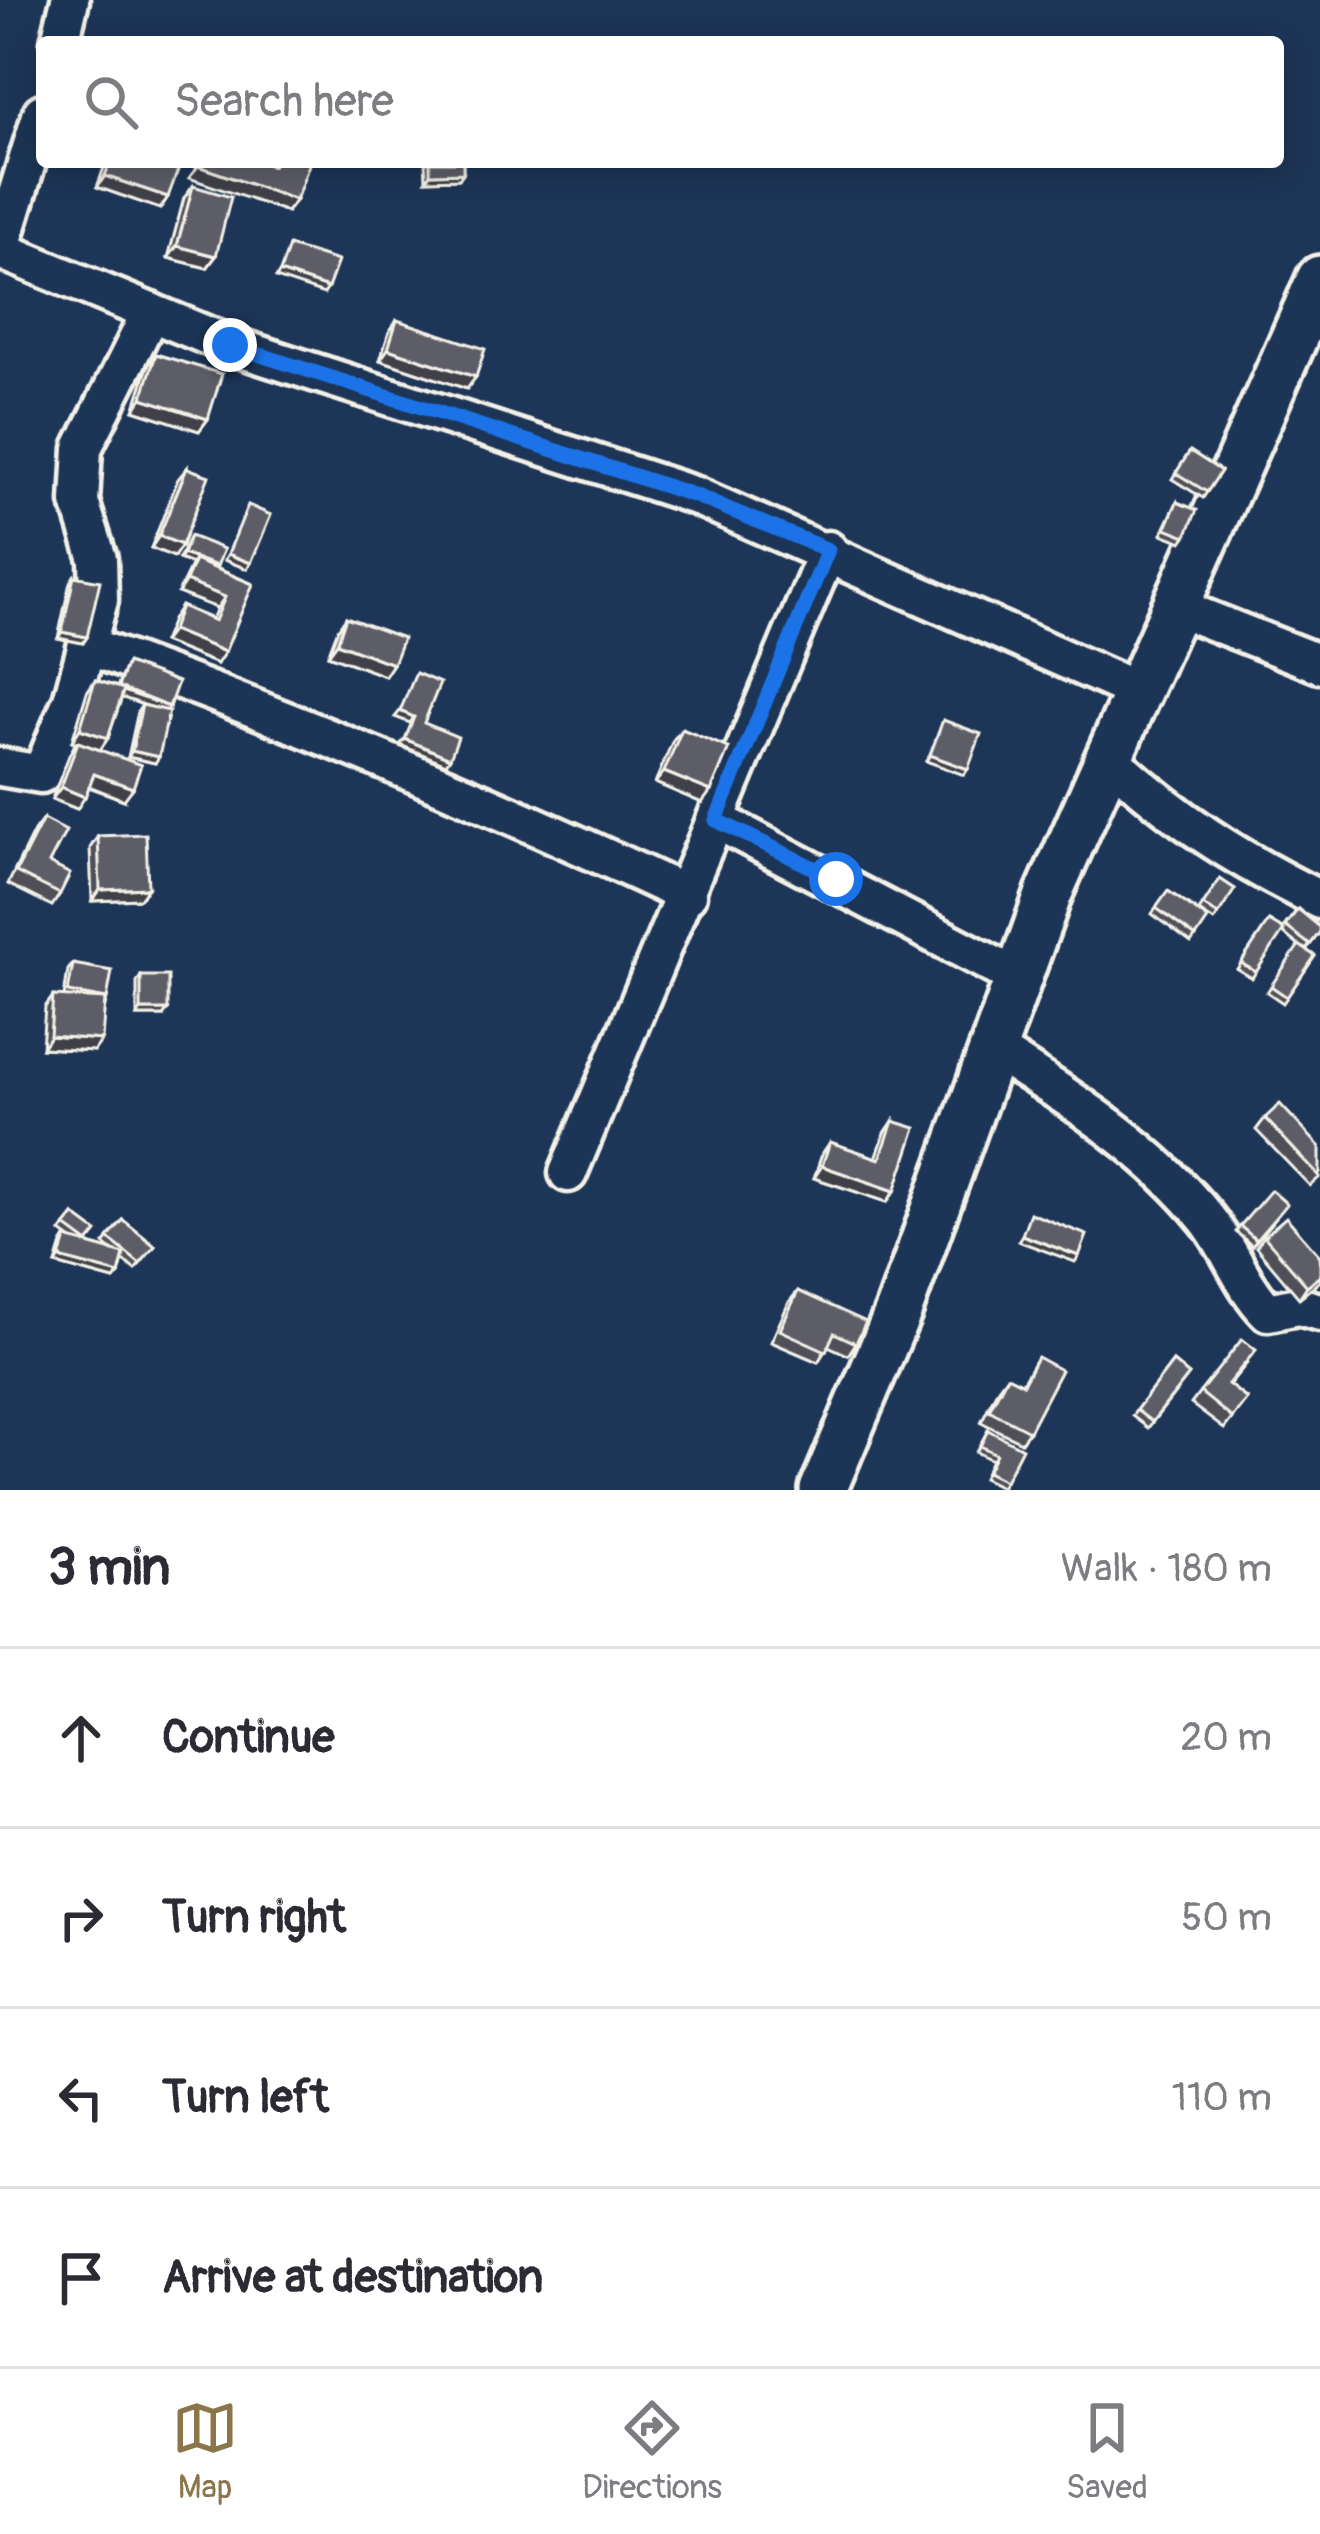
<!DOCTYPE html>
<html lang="en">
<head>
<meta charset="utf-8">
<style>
  :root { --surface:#fff; --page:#f7f7f7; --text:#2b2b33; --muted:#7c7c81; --line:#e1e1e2; --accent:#8a764a }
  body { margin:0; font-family:Pangolin,sans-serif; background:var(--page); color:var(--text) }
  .stop { position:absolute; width:36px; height:36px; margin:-27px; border:9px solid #1a73e8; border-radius:50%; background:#fff }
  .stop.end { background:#1a73e8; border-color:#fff; box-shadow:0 3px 12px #0008 }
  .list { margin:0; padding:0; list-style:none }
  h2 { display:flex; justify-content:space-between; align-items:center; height:156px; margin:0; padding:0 48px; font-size:51px }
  h2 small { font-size:39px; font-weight:400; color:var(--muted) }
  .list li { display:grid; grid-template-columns:78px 1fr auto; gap:36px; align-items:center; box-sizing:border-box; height:180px; padding:0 48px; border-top:3px solid var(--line) }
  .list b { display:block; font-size:45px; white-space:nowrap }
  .list em { font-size:39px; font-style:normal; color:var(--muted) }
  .icon { flex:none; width:66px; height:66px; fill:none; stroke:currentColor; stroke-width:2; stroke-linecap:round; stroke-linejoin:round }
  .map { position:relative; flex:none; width:1320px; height:1490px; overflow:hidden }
  .search { position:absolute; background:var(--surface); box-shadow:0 6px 30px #0003; left:36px; right:36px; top:36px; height:132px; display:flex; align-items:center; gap:30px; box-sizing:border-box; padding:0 42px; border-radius:12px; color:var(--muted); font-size:45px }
  .sheet { height:876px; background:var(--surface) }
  nav { display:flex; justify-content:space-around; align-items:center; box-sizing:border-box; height:168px; border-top:3px solid var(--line); background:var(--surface); font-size:33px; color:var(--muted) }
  nav a { display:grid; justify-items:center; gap:6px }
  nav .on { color:var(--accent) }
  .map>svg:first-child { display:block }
</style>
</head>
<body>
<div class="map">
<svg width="1320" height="1490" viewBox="0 0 1320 1490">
  <rect width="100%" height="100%" fill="#1d3557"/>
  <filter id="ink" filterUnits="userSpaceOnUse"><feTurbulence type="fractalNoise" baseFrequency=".00833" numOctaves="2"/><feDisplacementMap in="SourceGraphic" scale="24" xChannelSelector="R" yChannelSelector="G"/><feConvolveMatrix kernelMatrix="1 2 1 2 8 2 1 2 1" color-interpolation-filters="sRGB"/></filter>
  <g filter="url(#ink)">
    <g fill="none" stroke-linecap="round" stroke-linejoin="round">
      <g stroke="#f4f1e8" stroke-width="45">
        <g id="minor">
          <polyline points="60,42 70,0"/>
          <polyline points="0,250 230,345 696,496 1137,691"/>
          <polyline points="0,250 42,113"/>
          <polyline points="1176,607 1320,664"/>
          <path d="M 88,646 C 293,719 490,803 687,895"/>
          <path d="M 1106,756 C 1178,821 1233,857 1320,900"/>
          <polyline points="0,767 41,774 72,700 99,600 98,559 80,502 83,448 151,312"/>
          <polyline points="716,820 1016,977"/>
          <path d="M 990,1047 C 1069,1098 1147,1145 1207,1219 C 1230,1248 1242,1286 1268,1312 L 1298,1306 L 1320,1312"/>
          <polyline points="568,1173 828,550"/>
        </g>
      </g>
      <g stroke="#f4f1e8" stroke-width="54">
        <polyline id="tertiary" points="823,1490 899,1310 1049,893 1320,279"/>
      </g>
      <use href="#minor" stroke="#1d3557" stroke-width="36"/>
      <use href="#tertiary" stroke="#1d3557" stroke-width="45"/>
    </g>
    <g fill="#505059" stroke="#f4f1e8" stroke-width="3">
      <polygon points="106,162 156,162 168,197 160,209 97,187"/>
      <polygon points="425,162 463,162 463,173 459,179 426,180"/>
      <polygon points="193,186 216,256 207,268 168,258 184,198"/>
      <polygon points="397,320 467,389 380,360 389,332"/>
      <polygon points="156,354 208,419 199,431 134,410 148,366"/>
      <polygon points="1190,451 1221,471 1203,498 1172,479"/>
      <polygon points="187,468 174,557 151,548 178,479"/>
      <polygon points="1177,502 1186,536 1182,542 1162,534"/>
      <polygon points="190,536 216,568 253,584 217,664 163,642 173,618 181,606 212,619 217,608 178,593 192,564 179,559"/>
      <polygon points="74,576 87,637 83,643 58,638 70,582"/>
      <polygon points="346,617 393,664 385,676 328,655 338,629"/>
      <polygon points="127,663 169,707 166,711 155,763 128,757 138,711 142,705 148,707 122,697 108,738 100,750 124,800 89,787 77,809 52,799 70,753 77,743 72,741 87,692 95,680 117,687"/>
      <polygon points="682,729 702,803 655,783 673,740"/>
      <polygon points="43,819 49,863 60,894 52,906 8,884 34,831"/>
      <polygon points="98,836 148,888 140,899 92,901 90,848"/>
      <polygon points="1220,879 1235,889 1214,921 1199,911"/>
      <polygon points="1168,891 1208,919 1191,943 1152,914"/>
      <polygon points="1298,909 1320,932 1306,950 1315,956 1283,1003 1267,992 1299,946 1282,932 1252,978 1237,969 1269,921 1282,929"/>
      <polygon points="73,964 107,999 94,1051 42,1048 45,1007 53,996 64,997 68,970"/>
      <polygon points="141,976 163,1016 137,1016 137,982"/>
      <polygon points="1265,1118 1320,1177 1310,1186 1256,1130"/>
      <polygon points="893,1121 887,1202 814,1178 822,1154 830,1142 876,1158 885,1133"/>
      <polygon points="1287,1204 1252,1246 1236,1232 1240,1226"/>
      <polygon points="74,1215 88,1244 113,1251 104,1244 123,1220 155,1246 135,1270 123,1260 119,1274 114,1280 56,1264 62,1244 66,1238 72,1240 61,1232"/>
      <polygon points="1264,1236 1320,1256 1320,1281 1299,1298 1256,1247"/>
      <polygon points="798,1291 856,1343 848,1355 828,1346 818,1362 771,1342 789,1302"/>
      <polygon points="1037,1357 1029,1431 1021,1442 981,1422 998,1388 1007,1376 1022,1383"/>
      <polygon points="1173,1362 1189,1375 1148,1428 1132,1416"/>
      <polygon points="1248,1362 1229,1385 1247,1399 1224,1429 1191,1404 1200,1392"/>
      <polygon points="988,1430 1005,1481 1001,1487 983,1478 992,1460 976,1452"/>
    </g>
    <g fill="#414149" stroke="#f4f1e8" stroke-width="3">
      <polygon points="198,166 296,200 287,212 189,178"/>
      <polygon points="463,173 459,179 426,180 430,174"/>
      <polygon points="105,176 168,197 160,209 97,187"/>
      <polygon points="177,246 216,256 207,268 168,258"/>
      <polygon points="280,272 328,288 324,294 276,278"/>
      <polygon points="388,349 476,377 467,389 380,360"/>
      <polygon points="142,398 208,419 199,431 134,410"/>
      <polygon points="159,536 182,545 174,557 151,548"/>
      <polygon points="183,554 217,566 213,572 195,560 192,564 179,559"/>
      <polygon points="228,554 251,563 247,569 224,560"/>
      <polygon points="186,581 225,597 217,608 178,593"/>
      <polygon points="172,630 225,652 217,664 163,642"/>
      <polygon points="62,632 87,637 83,643 58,638"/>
      <polygon points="337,643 393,664 385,676 328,655"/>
      <polygon points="118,689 169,707 165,712 114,695"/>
      <polygon points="400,711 414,717 410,723 395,717"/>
      <polygon points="80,729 108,738 100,750 72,741"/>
      <polygon points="405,739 450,758 446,764 400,745"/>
      <polygon points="132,751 159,757 155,763 128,757"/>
      <polygon points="930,755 968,769 964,775 926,761"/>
      <polygon points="664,772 711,791 702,803 655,783"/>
      <polygon points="94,774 133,788 124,800 86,785"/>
      <polygon points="61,787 85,797 77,809 52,799"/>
      <polygon points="148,888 140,899 92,901 100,890"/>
      <polygon points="141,1010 168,1010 163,1016 137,1016"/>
      <polygon points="50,1036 102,1040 94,1051 42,1048"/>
      <polygon points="822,1166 895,1191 887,1202 814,1178"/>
      <polygon points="1022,1235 1079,1256 1075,1262 1018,1241"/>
      <polygon points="60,1258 119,1274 114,1280 56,1264"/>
      <polygon points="1320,1276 1320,1281 1299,1298 1307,1286"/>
    </g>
    <g fill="#5d5d68" stroke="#f4f1e8" stroke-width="3">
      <polygon points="110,162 156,162 178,170 168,197 105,176"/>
      <polygon points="199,162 260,162 273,166 274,162 310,162 296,200 198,166"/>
      <polygon points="430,162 463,162 463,173 430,174"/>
      <polygon points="193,186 231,197 216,256 177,246"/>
      <polygon points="289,246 338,261 328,288 280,272"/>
      <polygon points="397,320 485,349 476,377 388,349"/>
      <polygon points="156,354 222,374 208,419 142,398"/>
      <polygon points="1190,451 1221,471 1207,492 1176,473"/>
      <polygon points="187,468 209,476 182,545 159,536"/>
      <polygon points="1177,502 1197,510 1186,536 1166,528"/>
      <polygon points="248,505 271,515 251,563 228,554"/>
      <polygon points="190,536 224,549 217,566 183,554"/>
      <polygon points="195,560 253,584 225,652 172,630 181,606 215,621 225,597 186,581"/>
      <polygon points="74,576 100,581 87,637 62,632"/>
      <polygon points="346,617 403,638 393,664 337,643"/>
      <polygon points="127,663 178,682 169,707 118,687"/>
      <polygon points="416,673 440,683 424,723 458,737 450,758 405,739 414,717 400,711"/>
      <polygon points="95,680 124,689 108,738 80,729"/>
      <polygon points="142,705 169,711 159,757 132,751"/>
      <polygon points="943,720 981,734 968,769 930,755"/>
      <polygon points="682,729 729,748 711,791 664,772"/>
      <polygon points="78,742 141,765 133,788 94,774 85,797 61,787"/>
      <polygon points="43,819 66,831 49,863 70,874 60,894 16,872"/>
      <polygon points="146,834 148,888 100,890 98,836"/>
      <polygon points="1220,879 1235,889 1218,915 1203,905"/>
      <polygon points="1168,891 1208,919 1196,937 1156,908"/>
      <polygon points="1298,909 1320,927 1320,932 1310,945 1285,926"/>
      <polygon points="1269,921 1284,930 1256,972 1241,963"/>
      <polygon points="1299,945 1315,956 1287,997 1271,986"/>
      <polygon points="73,964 112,971 107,999 68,992"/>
      <rect x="141" y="976" width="27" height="34"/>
      <polygon points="53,996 105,999 102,1040 50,1036"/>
      <polygon points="1280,1104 1320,1147 1320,1173 1318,1175 1265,1118"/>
      <polygon points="893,1121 916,1128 895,1191 822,1166 830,1142 880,1159"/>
      <polygon points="1271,1190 1287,1204 1256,1240 1240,1226"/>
      <polygon points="1030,1213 1087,1235 1079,1256 1022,1235"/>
      <polygon points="74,1215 97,1232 88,1243 65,1226"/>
      <polygon points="1286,1217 1320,1256 1320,1276 1307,1286 1264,1236"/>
      <polygon points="123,1220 155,1246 140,1264 108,1238"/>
      <polygon points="66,1238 124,1254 119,1274 60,1258"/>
      <polygon points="798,1291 866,1322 856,1343 834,1333 826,1351 780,1330"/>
      <polygon points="1242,1339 1256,1350 1228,1384 1247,1399 1232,1418 1200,1392"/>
      <polygon points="1037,1357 1061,1370 1029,1431 989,1410 1007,1376 1023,1384"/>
      <polygon points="1173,1362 1189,1375 1152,1422 1136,1410"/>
      <polygon points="988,1430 1022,1448 1005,1481 987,1472 996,1454 980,1446"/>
    </g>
  </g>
  <g fill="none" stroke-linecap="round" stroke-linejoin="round" filter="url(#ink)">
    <polyline stroke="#1a73e8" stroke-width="15" points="230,345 696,496 828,550 716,820 836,879"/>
  </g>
</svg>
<div class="stop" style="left:836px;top:879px"></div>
<div class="stop end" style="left:230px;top:345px"></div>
<div class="search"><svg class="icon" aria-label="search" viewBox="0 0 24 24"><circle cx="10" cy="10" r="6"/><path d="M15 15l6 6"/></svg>Search here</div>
</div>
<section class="sheet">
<h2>3 min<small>Walk · 180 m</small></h2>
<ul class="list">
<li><svg class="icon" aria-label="ahead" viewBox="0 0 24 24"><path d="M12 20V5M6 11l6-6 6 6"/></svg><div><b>Continue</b></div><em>20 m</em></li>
<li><svg class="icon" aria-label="right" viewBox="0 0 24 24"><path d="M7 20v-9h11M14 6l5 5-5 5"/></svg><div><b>Turn right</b></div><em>50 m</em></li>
<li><svg class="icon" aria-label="left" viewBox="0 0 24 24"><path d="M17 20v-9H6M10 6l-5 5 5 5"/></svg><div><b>Turn left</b></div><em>110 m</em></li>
<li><svg class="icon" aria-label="arrive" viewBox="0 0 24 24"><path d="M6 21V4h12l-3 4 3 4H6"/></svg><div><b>Arrive at destination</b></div></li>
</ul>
</section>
<nav>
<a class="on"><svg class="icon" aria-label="map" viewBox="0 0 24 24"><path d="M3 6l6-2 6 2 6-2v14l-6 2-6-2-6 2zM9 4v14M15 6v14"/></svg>Map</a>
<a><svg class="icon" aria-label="directions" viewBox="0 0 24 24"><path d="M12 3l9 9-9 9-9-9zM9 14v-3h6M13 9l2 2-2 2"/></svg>Directions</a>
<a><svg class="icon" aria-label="saved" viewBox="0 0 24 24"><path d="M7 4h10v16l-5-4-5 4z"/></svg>Saved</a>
</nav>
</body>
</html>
